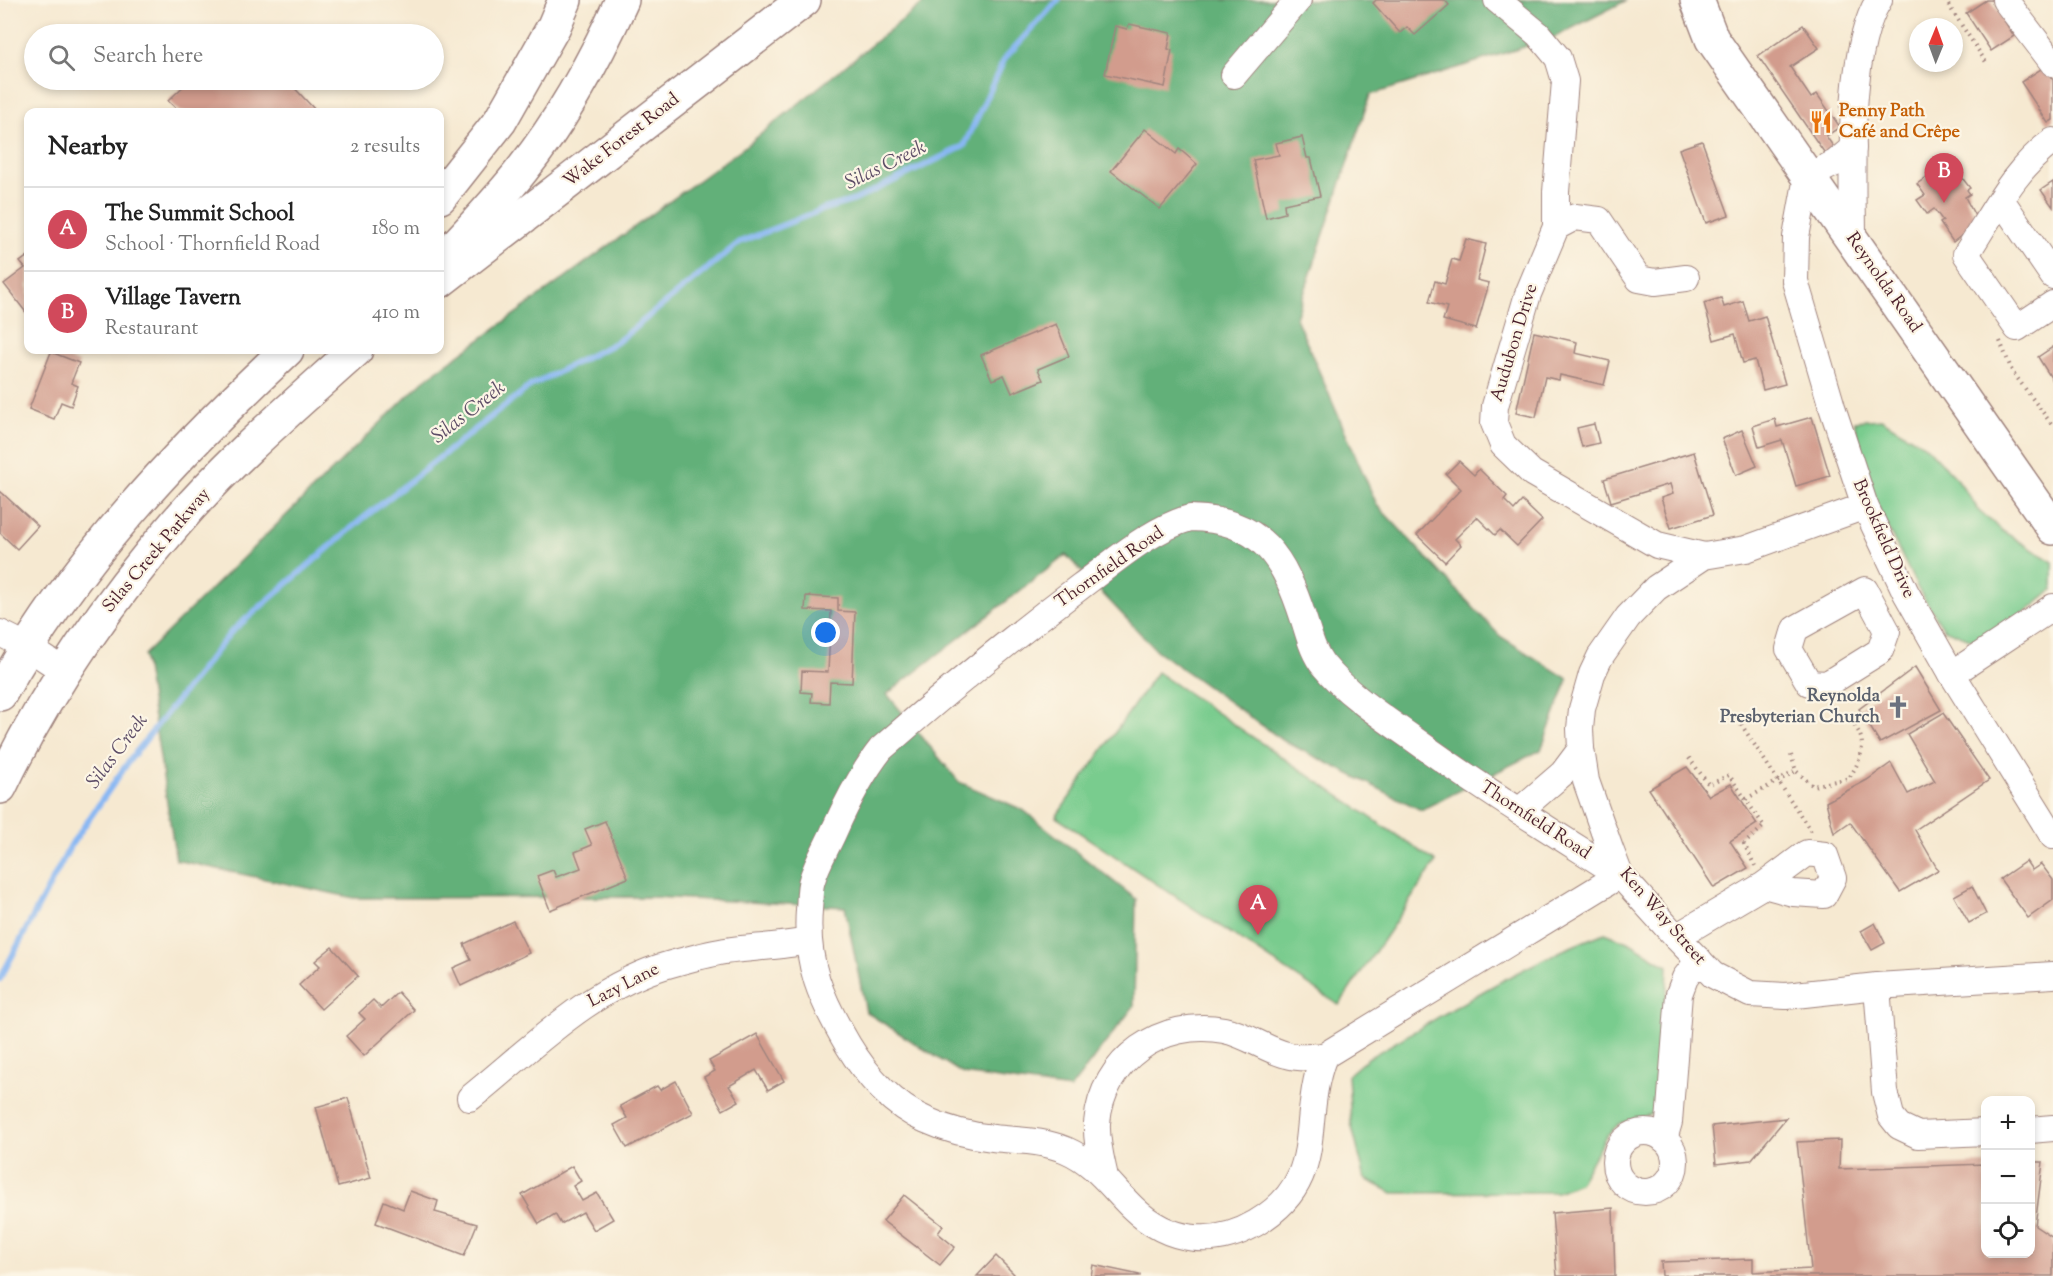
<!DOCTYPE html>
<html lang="en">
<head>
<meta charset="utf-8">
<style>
  :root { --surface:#fff; --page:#f2f2f2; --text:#222; --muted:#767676; --line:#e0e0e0; --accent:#d1495b }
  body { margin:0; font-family:"Sorts Mill Goudy",serif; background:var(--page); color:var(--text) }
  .controls { position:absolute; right:18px; bottom:18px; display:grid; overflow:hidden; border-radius:12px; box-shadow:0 3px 9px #0003 }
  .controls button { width:54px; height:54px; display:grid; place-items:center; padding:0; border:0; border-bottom:2px solid var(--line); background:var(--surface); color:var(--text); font:30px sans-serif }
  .compass { position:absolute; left:1909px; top:18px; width:54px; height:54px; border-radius:50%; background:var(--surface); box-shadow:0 3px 9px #0003; rotate:1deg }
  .you { position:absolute; left:826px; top:633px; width:21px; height:21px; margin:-15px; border:4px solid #fff; border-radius:50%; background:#1a73e8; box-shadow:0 0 0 9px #1a73e833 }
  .badge { display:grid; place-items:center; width:39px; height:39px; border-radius:50%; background:var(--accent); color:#fff; font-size:20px; font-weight:700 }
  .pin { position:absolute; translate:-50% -50px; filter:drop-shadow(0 2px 3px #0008) }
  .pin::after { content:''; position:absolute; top:32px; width:21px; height:18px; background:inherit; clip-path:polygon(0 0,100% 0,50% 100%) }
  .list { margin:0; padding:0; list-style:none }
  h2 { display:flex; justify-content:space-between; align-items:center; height:78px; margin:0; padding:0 24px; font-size:26px }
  h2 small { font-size:20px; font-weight:400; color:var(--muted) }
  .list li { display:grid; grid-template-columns:39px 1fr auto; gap:18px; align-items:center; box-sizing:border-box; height:84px; padding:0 24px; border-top:2px solid var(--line) }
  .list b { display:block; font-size:22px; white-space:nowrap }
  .list p { margin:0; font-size:20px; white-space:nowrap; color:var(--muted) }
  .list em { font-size:20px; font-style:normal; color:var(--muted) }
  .icon { flex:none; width:33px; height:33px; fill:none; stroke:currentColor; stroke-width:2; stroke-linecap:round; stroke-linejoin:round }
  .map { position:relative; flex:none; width:2053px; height:1276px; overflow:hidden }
  .search { position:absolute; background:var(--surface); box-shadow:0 3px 9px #0003; left:24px; top:24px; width:420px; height:66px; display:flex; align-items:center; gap:15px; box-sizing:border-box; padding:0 21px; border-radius:33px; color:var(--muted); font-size:22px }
  .panel { position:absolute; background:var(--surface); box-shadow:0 3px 9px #0003; left:24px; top:108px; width:420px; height:246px; border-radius:12px }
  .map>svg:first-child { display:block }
</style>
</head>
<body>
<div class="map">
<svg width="2053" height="1276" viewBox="0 0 2053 1276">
  <rect width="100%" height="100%" fill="#fcf5e5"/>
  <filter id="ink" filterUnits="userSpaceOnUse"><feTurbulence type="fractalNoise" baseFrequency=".0167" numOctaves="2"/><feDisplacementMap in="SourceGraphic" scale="12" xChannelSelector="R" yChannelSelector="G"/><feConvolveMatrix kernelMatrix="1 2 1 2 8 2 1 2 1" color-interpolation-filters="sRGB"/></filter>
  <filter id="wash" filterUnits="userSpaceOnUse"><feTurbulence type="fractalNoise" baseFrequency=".008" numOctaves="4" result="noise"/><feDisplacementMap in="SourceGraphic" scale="24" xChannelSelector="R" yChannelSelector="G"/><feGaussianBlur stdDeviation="1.35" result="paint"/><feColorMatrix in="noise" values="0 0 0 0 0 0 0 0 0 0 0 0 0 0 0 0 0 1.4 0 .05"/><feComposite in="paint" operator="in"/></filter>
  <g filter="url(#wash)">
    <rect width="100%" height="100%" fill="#f6e9d1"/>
    <g fill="#79cc8e" stroke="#62765c" stroke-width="1.5">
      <polygon points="1881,419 1927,447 1958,480 1980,512 2004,532 2053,562 2053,590 2009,626 1975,641 1944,629 1918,589 1875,501 1854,421"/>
      <polygon points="1157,672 1436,862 1339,1005 1056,817"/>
      <path d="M 1605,933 L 1630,943 L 1668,966 L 1662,1098 L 1656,1098 L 1652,1114 L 1619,1124 L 1606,1136 L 1579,1183 L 1557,1192 L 1393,1193 L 1365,1179 L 1351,1123 L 1348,1075 L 1368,1058 C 1445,1015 1522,963 1605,933 Z"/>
    </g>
    <polygon fill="#62b079" stroke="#566852" stroke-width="1.5" points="927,0 1627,0 1553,38 1370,95 1296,318 1377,505 1500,636 1568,679 1541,750 1421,810 1284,741 1156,650 1066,555 887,694 959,782 1023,810 1136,899 1134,1006 1070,1089 963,1074 866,1012 845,907 653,897 354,898 176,860 144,655 423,381 751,142"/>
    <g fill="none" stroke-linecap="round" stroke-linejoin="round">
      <polyline stroke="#88b7f3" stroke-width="6" points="0,979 71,845 129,761 231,632 361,520 530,386 617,342 740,242 824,209 855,200 964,146 1005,58 1058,0"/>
    </g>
    <g id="blocks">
      <g fill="#d29c8d">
        <polygon points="1376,0 1445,0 1449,5 1415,35 1407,27 1400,33 1373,3"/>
        <polygon points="1986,0 1991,0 2014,36 1991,51 1966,13"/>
        <polygon points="1129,24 1171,33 1168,49 1172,50 1165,87 1105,74 1115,26 1127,29"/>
        <polygon points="1803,25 1819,48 1790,67 1811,98 1817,94 1840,127 1826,136 1835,149 1826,155 1758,56"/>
        <polygon points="2044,67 2053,80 2053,120 2048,123 2021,82"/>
        <polygon points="190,80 287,80 317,112 180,112 168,101"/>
        <polygon points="1145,129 1176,154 1179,149 1197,164 1160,209 1111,171"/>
        <polygon points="1302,137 1307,158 1311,158 1320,196 1284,204 1285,213 1266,218 1253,160 1279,155 1276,143"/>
        <polygon points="1702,141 1729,215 1706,223 1679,149"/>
        <polygon points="1944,165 1951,175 1957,171 1970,188 1967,190 1970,194 1965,197 1977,220 1966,232 1953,242 1940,223 1943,221 1934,209 1927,214 1917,200 1925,195 1917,184"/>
        <polygon points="2053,182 2053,207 2041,190"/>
        <polygon points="1466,239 1486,244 1477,280 1489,283 1476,329 1443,320 1447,307 1429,302 1435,281 1445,284 1452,259 1459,261"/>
        <polygon points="28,256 28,315 4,284 25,268 20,262"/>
        <polygon points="1721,298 1724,307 1743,301 1749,321 1765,316 1785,384 1763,390 1755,360 1743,363 1735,334 1714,340 1704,303"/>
        <polygon points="1056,324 1069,356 1038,369 1043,380 1012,393 1004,375 992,380 981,355"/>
        <polygon points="1534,332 1577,342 1575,353 1610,361 1604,385 1560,375 1559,380 1545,377 1536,417 1516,413"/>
        <polygon points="2053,347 2053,381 2038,357"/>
        <polygon points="51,352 79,363 71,383 78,386 71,406 61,402 54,419 29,409"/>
        <polygon points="1812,417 1830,476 1796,486 1782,440 1759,447 1753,426 1775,419 1777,427"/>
        <polygon points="1594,424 1599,443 1582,447 1577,428"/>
        <polygon points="1742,430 1757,466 1736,475 1722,439"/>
        <polygon points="1694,452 1713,515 1671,528 1661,498 1673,494 1670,484 1611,502 1604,479"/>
        <polygon points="1459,461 1474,475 1479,469 1507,496 1504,500 1514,510 1522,501 1542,520 1517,546 1500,530 1495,535 1477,517 1455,539 1461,545 1445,562 1417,535 1461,489 1446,474"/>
        <polygon points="0,491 38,526 17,549 0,533"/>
        <polygon points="806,596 838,598 838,611 855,612 852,683 830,682 829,703 811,702 812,693 801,692 802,671 828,672 831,611 805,610"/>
        <polygon points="1915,667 1941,710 1880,743 1859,709"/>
        <polygon points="1943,713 1989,780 1915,830 1938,870 1900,892 1850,822 1834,833 1826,802 1867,780 1891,763 1908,794 1935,781 1907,734"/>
        <polygon points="1687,767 1709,796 1731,784 1757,824 1730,841 1748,868 1714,888 1649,789"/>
        <polygon points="605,821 628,878 550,910 537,876 553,870 556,877 581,868 575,852 592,845 585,829"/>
        <polygon points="2026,861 2032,870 2041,864 2053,880 2053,900 2028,918 2000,879"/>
        <polygon points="1972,886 1986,914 1969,923 1954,896"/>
        <polygon points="513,921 529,953 461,986 453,968 471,960 464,944"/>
        <polygon points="1875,923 1885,943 1872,950 1861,931"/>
        <polygon points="332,947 358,976 321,1009 299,985 320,966 315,961"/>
        <polygon points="398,992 414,1010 364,1056 346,1036 365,1019 359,1013 373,1000 381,1008"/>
        <polygon points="757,1034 784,1081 768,1090 756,1070 729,1086 739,1101 723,1110 704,1077 715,1071 709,1061"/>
        <polygon points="676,1081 693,1113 627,1148 614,1125 627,1118 620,1106 657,1086 660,1090"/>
        <polygon points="348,1098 371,1178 338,1187 316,1107"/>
        <polygon points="1786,1118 1751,1160 1716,1164 1712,1126"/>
        <polygon points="1840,1140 1839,1169 1986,1164 1986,1254 2030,1254 2030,1162 2043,1162 2035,1226 2053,1238 2053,1276 1662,1276 1661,1262 1753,1259 1753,1272 1811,1269 1797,1142"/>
        <polygon points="572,1166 581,1181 573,1186 582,1201 597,1193 613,1219 594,1230 583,1212 561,1224 555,1214 539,1224 522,1195"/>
        <polygon points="410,1191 438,1201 435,1212 477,1224 464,1256 376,1223 384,1201 403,1209"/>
        <polygon points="904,1195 943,1226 938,1233 955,1247 940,1265 883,1221"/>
        <polygon points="1613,1208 1615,1276 1557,1276 1552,1213"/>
        <polygon points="996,1256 1014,1274 1012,1276 977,1276"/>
        <polygon points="1093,1265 1140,1275 1140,1276 1091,1276"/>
      </g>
    </g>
  </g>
  <g filter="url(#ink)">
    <use href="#blocks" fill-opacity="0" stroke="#a0847e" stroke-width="1.5"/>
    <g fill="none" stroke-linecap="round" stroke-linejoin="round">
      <g stroke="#a0847e" stroke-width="28">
        <g id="minor">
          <polyline points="1497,0 1538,34 1558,58 1565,81 1556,192 1556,227 1528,294 1495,406 1494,423 1503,445 1532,473 1657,545 1704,556"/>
          <polyline points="2005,0 2053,63"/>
          <polyline points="1234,75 1298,0"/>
          <path d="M 2053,141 C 2014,168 1992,215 1966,254 L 2017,328 L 2053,304"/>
          <polyline points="1853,148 1835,163 1807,177 1796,237 1795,281 1832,407 1865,506 1906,593 1952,674 2053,836"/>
          <polyline points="2002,201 2053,276"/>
          <polyline points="1556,227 1575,217 1599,220 1639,279 1655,282 1686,278"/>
          <path d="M 1853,240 C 1853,177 1846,51 1879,0"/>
          <polyline points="1865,506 1746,549 1704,556 1656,588 1628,617 1600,657 1592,674 1582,709 1580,729 1581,749 1586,781 1610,849 1620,875 1676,937 1713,975 1750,994 1786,996 1877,986 2053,975"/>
          <path d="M 1190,518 C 1262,519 1284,558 1304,620 C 1309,635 1313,653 1324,666 C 1348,695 1384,718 1415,740 C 1481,788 1551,831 1620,875 L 1324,1056 C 1298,1122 1330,1179 1256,1223 C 1214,1248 1168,1242 1133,1208 C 1111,1187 1096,1163 1066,1150 C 1042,1140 1019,1141 993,1138 C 972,1136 946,1129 926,1120 C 894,1107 866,1075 848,1045 C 821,999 805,964 809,910 C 810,901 809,889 812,880 C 817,863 827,847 834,831 C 847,802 862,773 881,749 C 946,692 1012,638 1081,586 C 1115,561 1149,530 1190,518 Z"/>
          <polygon points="1865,590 1887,631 1880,651 1827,684 1809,683 1789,649 1795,629"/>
          <polyline points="0,633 26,646 64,671"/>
          <polyline points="1952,674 2053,607"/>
          <polyline points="1519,811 1563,773 1581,749"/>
          <polyline points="1676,937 1764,885 1793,893 1824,895 1833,878 1825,855 1807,853 1764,885"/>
          <polyline points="1877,986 1885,1092 1891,1116 1899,1126 1918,1135 1986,1132"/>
          <path d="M 470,1098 C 532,1048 593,985 671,964 C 689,959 707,954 725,951 C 753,947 779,947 807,941"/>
          <polyline points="2030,1130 2053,1128"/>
          <circle cx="1645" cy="1162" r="30"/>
          <polyline points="1664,1139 1669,1122 1679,994 1685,978 1699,960"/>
          <path d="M 1105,1177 C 1101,1159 1096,1141 1097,1123 C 1102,1060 1162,1018 1224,1030 C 1248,1035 1266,1050 1287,1055 C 1299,1059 1312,1057 1324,1056"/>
        </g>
      </g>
      <g stroke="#a0847e" stroke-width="36">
        <g id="major">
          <polyline points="1697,0 1712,39 2053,528"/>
          <polyline points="440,197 500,121 554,26 565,0"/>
          <path d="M 443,259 C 470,230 498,201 522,170 C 563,119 595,60 622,0"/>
          <polyline points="440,281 804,0"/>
          <path d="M 0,694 C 72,563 179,451 287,350"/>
          <path d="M 0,787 C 46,691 107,603 176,523 C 230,460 295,405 356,350"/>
        </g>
      </g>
      <g stroke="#a0847e" stroke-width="4" stroke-dasharray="1.5 4.5" stroke-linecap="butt">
        <polyline points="1945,0 1988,65"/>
        <polyline points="2000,341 2012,371 2053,426"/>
        <polyline points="1741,724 1812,833"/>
        <path d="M 1791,755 L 1796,771 L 1813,786 L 1849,778 C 1870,747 1866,728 1833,709"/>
        <polyline points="1689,758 1709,785 1729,775 1764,826 1744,844 1755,866"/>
        <polyline points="1746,799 1796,771"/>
      </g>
      <use href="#minor" stroke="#fff" stroke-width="26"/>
      <use href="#major" stroke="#fff" stroke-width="33"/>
    </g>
  </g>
  <defs>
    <g id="restaurant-bare" transform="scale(1.8)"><path d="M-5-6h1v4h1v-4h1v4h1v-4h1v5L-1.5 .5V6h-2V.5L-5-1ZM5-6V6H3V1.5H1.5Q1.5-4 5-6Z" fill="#e8710a" stroke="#fcf5e5" stroke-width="2.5" paint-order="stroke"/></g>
    <g id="church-bare" transform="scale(1.8)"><path d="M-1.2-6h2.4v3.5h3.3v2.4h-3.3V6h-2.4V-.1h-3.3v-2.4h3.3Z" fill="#6b7280" stroke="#fcf5e5" stroke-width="2.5" paint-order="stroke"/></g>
  </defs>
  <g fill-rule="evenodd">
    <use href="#restaurant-bare" x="1821" y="122"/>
    <use href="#church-bare" x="1898" y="707"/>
  </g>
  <g text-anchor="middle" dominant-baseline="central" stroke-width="4.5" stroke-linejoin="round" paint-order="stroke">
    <g font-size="18" font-weight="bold" fill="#c56008" stroke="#fcf5e5" text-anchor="start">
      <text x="1839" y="112">Penny Path<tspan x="1839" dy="21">Café and Crêpe</tspan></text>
    </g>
    <g font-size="18" fill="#4a1f2b" stroke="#fcf5e5">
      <text transform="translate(622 141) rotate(-38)">Wake Forest Road</text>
      <text transform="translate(1883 283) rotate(55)">Reynolda Road</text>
      <text transform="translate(1515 343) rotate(-73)">Audubon Drive</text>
      <text transform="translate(1883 539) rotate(66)">Brookfield Drive</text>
      <text transform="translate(157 551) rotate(-50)">Silas Creek Parkway</text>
      <text transform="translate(1110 568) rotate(-35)">Thornfield Road</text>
      <text transform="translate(1535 821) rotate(33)">Thornfield Road</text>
      <text transform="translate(1662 917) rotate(49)">Ken Way Street</text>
      <text transform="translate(624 986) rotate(-27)">Lazy Lane</text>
    </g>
    <g font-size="18" font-weight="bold" fill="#5b616d" stroke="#fcf5e5" text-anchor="end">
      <text x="1880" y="697">Reynolda<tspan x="1880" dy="21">Presbyterian Church</tspan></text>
    </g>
    <g font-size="20" font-style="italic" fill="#5d4d67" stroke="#fcf5e5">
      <text transform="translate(886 166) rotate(-26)">Silas Creek</text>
      <text transform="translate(469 413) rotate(-38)">Silas Creek</text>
      <text transform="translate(118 752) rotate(-53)">Silas Creek</text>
    </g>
  </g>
</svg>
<div class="controls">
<button>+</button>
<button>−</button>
<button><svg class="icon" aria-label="locate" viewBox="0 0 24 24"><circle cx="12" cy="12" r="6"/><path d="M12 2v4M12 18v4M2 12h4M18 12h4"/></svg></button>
</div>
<svg class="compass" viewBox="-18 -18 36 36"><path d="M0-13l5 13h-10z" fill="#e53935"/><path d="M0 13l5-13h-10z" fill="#767676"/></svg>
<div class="you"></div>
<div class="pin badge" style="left:1258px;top:935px">A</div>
<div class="pin badge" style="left:1944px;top:203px">B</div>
<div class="search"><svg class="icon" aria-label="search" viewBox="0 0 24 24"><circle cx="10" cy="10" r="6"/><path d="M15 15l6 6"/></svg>Search here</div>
<section class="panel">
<h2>Nearby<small>2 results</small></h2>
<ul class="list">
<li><span class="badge">A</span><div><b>The Summit School</b><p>School · Thornfield Road</p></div><em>180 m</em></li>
<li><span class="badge">B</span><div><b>Village Tavern</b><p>Restaurant</p></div><em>410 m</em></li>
</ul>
</section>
</div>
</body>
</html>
